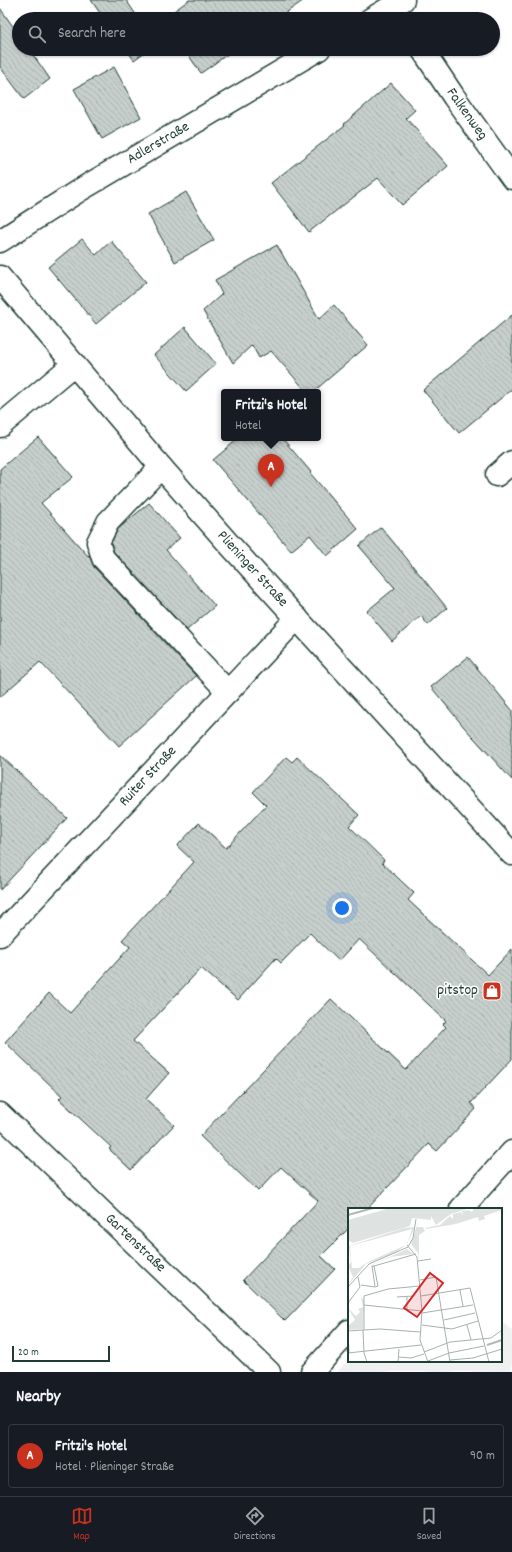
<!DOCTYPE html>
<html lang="en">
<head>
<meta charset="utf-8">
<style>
  :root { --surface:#171b24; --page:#20242c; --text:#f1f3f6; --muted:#9ea1a6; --line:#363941; --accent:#c8321e }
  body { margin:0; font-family:Dekko,sans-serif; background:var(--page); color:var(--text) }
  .scale { position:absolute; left:12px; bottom:10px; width:98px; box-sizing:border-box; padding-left:4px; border:2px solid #1f3d34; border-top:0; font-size:11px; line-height:14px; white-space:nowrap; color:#1f3d34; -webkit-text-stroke:3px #fff; paint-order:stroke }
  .you { position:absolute; left:342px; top:908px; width:14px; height:14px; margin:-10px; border:3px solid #fff; border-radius:50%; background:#1a73e8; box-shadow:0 0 0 6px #1a73e833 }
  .badge { display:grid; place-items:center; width:26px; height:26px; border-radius:50%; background:var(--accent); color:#fff; font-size:13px; font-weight:700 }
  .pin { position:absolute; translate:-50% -33px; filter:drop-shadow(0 1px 2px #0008) }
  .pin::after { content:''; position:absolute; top:21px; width:14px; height:12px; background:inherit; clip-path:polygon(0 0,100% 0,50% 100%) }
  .popup { position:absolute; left:221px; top:389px; width:100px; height:52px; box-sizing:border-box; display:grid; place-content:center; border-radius:4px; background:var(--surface); filter:drop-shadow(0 1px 3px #0005); font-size:13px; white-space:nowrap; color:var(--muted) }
  .popup b { font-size:15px; color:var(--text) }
  .popup::after { content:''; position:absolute; left:50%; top:100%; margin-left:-8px; border:8px solid transparent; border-top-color:var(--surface) }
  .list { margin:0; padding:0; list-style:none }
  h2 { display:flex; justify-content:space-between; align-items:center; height:52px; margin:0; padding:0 16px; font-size:17px }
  h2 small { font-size:13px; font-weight:400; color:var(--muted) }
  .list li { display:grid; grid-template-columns:26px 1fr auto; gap:12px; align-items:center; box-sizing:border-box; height:64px; margin:0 8px 8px; padding:0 8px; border:1px solid var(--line); border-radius:4px }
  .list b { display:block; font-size:15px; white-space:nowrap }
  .list p { margin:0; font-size:13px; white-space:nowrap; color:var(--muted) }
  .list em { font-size:13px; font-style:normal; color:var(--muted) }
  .icon { flex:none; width:22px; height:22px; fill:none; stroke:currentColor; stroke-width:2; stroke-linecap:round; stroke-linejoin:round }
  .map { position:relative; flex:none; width:512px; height:1372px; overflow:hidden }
  .search { position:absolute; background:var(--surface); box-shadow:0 1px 3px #0004; left:12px; right:12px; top:12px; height:44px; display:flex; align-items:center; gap:10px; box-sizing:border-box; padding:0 14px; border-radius:22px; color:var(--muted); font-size:15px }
  .sheet { height:124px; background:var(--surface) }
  nav { display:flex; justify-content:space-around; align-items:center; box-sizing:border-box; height:56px; border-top:1px solid var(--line); background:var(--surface); font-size:11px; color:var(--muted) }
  nav a { display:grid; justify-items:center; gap:2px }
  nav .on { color:var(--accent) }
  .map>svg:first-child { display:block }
</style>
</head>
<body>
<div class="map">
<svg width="512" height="1372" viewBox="0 0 512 1372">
  <defs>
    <pattern id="building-back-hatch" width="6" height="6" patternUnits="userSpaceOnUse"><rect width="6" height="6" fill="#c7cfcc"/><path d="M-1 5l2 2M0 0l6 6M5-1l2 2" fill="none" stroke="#aab3b0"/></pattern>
  </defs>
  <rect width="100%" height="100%" fill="#fff"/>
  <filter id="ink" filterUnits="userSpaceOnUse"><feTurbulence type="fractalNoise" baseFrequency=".025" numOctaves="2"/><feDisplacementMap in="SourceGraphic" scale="8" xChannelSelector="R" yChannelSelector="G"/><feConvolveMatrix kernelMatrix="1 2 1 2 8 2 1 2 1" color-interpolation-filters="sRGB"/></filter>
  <g filter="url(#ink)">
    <polygon fill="#eef1f0" points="501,1321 512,1331 512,1372 337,1372 349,1359 349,1361 501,1361"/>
    <g fill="url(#building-back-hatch)" stroke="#1f3d34">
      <polygon points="91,0 126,0 139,19 104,19"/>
      <polygon points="189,0 304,0 277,19 163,19"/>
      <polygon points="0,8 19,35 19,49 29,49 50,79 24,99 0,67"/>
      <polygon points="126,49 149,49 134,60"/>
      <polygon points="184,49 235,49 201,73"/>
      <polygon points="114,67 141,117 102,139 74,89"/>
      <polygon points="391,83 415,110 406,118 448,166 402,205 378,178 309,232 271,183 345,125 344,124"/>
      <polygon points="186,192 214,240 175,262 148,214"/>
      <polygon points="82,239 96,255 111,241 146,282 96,324 48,267"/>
      <polygon points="277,245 319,319 334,305 368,345 313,392 307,392 271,351 259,358 252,345 233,363 203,311 222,294 215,280"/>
      <polygon points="512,315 512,389 459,433 423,390"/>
      <polygon points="185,327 216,364 186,391 154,355"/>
      <polygon points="38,437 73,477 41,503 88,556 89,555 94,567 196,676 119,746 40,662 0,697 0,469"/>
      <polygon points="239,438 282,438 311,472 310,473 358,529 327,556 310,535 291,551 213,460"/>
      <polygon points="149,503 180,538 166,550 215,606 187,630 114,552 111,543 118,529"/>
      <polygon points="381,527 447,608 428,625 421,616 392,641 367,611 395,588 359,546"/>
      <polygon points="468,657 512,710 512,780 464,727 431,687"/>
      <polygon points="0,755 67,818 0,890"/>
      <polygon points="286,757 292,762 297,757 359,815 349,826 384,860 382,863 414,893 408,900 488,975 512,949 512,1059 471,1103 476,1109 437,1151 429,1144 367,1209 349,1209 349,1228 321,1256 335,1269 285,1321 243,1280 318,1201 281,1167 258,1191 200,1136 331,999 406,1070 446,1027 443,1024 446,1021 359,939 339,961 310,933 281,963 276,958 238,1000 201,968 133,1041 169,1073 146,1099 174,1125 131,1170 109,1149 111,1147 59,1099 62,1096 5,1042 49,993 70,1013 130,947 122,940 194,862 177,846 199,823 226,848 266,805 253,792"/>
    </g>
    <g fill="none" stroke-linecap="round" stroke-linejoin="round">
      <g stroke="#1f3d34" stroke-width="25">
        <g id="minor">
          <polyline points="371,19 403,0"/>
          <path id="s1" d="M 422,49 L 454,97 L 512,178"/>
          <path id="s2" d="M 0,241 L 80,190 L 319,49"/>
          <polyline points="0,426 74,364"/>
          <polyline points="161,467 108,522 98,542 103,558 228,692"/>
          <polyline points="497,475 512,462"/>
          <path id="s3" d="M 0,935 L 297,618"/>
          <path id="s4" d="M 0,1114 L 269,1372"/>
          <polyline points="461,1209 512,1152"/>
          <polyline points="312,1372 349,1331"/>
        </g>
      </g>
      <g stroke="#1f3d34" stroke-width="25">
        <g id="major">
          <path id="s5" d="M 0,277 L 161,467 L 228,543 L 512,854"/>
        </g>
      </g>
      <use href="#minor" stroke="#fff" stroke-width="22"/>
      <use href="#major" stroke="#fff" stroke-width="22"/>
    </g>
  </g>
  <defs>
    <g id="shop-square" transform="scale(1)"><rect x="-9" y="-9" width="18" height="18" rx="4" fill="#c8321e" stroke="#fff"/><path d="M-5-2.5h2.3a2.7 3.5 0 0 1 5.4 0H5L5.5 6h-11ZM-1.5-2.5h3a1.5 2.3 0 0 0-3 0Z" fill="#fff"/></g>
  </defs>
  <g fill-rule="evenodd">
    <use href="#shop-square" x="492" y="991"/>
  </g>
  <g text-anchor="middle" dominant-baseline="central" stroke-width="3" stroke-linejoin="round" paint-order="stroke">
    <g font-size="15" fill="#1f3d34" stroke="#fff">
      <text stroke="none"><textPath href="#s1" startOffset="79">Falkenweg</textPath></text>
      <text stroke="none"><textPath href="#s2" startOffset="186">Adlerstraße</textPath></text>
      <text stroke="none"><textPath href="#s5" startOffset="386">Plieninger Straße</textPath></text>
      <text stroke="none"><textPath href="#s3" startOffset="217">Ruiter Straße</textPath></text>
      <text stroke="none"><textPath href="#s4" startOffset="187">Gartenstraße</textPath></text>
    </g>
    <g font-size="15" fill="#1f3d34" stroke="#fff" text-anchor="end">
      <text x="478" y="991">pitstop</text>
    </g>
  </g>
  <g transform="translate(348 1208)">
    <rect width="154" height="154" fill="#fff"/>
    <path d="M 42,0 L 72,1 L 122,0 L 103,6 L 88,17 L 83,8 L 83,12 L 64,10 L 62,18 L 5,35 L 0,32 L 0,12 ZM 126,0 L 154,0 L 154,2 L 136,8 L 137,11 L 131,13 L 130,9 L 108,16 L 78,21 L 77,20 L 92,17 L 102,8 L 105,11 L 105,6 L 113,4 L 115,8 L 114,3 L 121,2 L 124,4 ZM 71,11 L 69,19 L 75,19 L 77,23 L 71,27 L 71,52 L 70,45 L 63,36 ZM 67,19 L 59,36 L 64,21 L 2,38 L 4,60 L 11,60 L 22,53 L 58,37 L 47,45 L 18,56 L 0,77 L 5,69 L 0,58 L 3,54 L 1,38 L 56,20 ZM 59,41 L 65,46 L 43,49 L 17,60 ZM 13,89 L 16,92 L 15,121 L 0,122 L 0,118 L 7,112 L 0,100 L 8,108 L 12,104 L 10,101 L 15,99 Z" fill="#dee3e2"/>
    <path fill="none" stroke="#afbab7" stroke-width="2" d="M 0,7 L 25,0M 139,137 L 154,132"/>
    <path fill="none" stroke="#a5b1ae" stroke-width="1" d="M 59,37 L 69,49 L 74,103 L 72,132 L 80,154M 70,53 L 83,51M 26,58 L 68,46M 26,58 L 30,78 L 27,79M 26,58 L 24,58 L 27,78M 72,72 L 88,69 L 102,154M 13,77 L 27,79M 0,79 L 21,56 L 60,39 L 65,30 L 68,11M 112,82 L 115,98M 73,88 L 122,80 L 141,154M 49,89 L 65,88M 59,89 L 59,102M 0,95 L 12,79 L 10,69M 16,97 L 74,103M 74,105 L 125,97M 96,112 L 127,105M 74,117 L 104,121 L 130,113M 119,117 L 123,132M 15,122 L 16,145 L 19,154M 16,122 L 16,88 L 40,81 L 72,78M 0,123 L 32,121 L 72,124M 0,123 L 1,145M 76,144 L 102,134 L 143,130 L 154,122M 0,145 L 73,137M 101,145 L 136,138M 51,149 L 63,150 L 76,146M 102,152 L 125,150 L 154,141M 80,153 L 101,145M 50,154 L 51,141"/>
    <path fill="#d62828" fill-opacity="0.15" stroke="#d62828" stroke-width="2" d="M 82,65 L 95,75 L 69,109 L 56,100 Z"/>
    <rect width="154" height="154" fill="none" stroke="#1f3d34" stroke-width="2"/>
  </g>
</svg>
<div class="scale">20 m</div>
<div class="you"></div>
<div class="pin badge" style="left:271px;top:487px">A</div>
<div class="popup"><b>Fritzi's Hotel</b>Hotel</div>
<div class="search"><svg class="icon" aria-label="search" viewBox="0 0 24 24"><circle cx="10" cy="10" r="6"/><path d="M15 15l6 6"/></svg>Search here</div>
</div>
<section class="sheet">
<h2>Nearby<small></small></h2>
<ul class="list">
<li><span class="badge">A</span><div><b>Fritzi's Hotel</b><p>Hotel · Plieninger Straße</p></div><em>90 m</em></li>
</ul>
</section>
<nav>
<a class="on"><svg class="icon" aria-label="map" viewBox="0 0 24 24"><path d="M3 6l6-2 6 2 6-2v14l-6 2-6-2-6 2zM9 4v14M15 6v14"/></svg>Map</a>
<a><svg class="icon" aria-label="directions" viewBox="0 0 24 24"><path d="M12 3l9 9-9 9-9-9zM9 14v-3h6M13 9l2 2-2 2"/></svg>Directions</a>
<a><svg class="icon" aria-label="saved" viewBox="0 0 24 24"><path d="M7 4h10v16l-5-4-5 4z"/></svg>Saved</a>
</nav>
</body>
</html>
